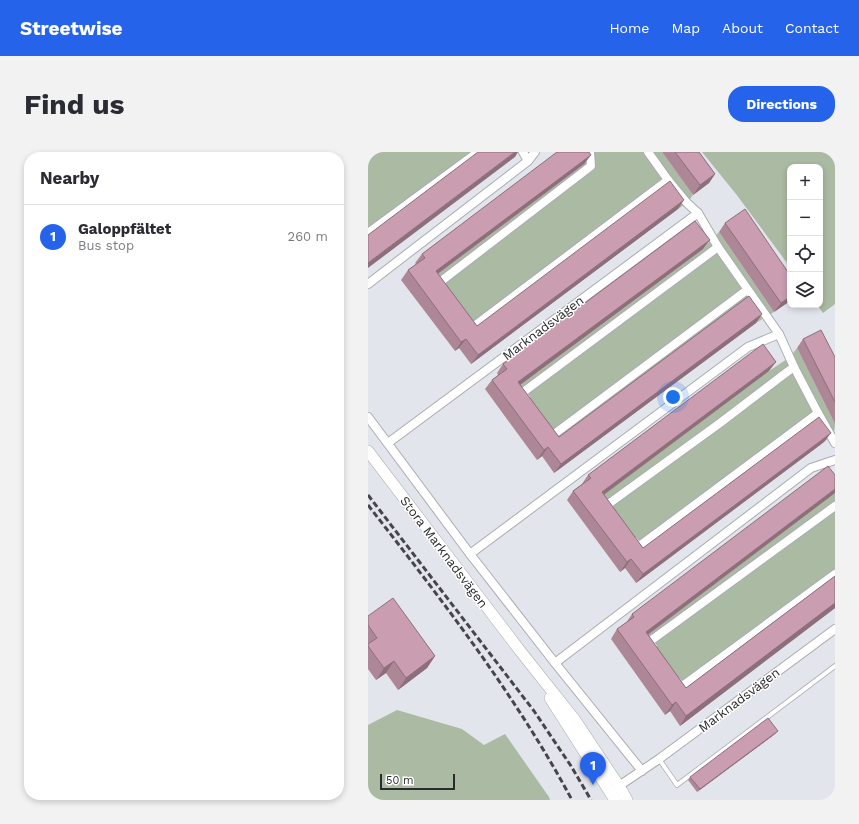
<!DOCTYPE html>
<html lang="en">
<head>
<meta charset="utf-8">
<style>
  :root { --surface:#fff; --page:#f2f2f3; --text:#2b2b33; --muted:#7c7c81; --line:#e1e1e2; --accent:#2563eb }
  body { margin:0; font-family:"Work Sans",sans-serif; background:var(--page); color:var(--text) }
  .controls { position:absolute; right:12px; top:12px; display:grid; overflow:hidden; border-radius:8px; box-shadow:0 2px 6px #0003 }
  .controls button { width:36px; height:36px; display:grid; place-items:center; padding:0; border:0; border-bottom:1px solid var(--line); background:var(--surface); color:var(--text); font:20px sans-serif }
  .scale { position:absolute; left:12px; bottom:10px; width:75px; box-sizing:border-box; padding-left:4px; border:2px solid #2a2b2d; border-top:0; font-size:11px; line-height:14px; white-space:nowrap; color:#2a2b2d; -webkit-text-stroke:3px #fff; paint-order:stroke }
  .you { position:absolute; left:305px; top:245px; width:14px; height:14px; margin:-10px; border:3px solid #fff; border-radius:50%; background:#1a73e8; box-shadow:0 0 0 6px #1a73e833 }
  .badge { display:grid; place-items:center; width:26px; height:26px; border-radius:50%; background:var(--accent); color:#fff; font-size:13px; font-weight:700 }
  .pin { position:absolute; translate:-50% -33px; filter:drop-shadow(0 1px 2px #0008) }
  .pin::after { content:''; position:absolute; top:21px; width:14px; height:12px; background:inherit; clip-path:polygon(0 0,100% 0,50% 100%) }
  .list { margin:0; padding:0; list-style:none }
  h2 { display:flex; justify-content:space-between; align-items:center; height:52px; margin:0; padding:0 16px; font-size:17px }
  h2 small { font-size:13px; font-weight:400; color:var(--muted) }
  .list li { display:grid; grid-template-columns:26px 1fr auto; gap:12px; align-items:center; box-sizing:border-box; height:64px; padding:0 16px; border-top:1px solid var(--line) }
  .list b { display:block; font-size:15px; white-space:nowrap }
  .list p { margin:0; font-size:13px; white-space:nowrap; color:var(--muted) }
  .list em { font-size:13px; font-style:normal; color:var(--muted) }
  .icon { flex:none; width:22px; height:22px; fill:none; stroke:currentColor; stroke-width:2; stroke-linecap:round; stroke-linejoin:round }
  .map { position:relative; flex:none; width:467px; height:648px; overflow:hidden; border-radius:16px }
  header { display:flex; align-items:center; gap:24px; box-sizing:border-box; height:56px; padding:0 20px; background:var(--accent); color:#fff }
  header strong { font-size:19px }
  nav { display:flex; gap:22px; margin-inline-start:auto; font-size:14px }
  .intro { display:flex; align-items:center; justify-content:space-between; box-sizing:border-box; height:96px; padding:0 24px }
  h1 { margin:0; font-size:28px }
  .button { padding:10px 18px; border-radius:16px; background:var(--accent); color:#fff; font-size:14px; font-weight:700 }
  main { display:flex; gap:24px; padding:0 24px }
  aside { flex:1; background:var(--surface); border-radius:16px; box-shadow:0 2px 6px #0003 }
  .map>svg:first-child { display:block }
</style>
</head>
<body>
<header>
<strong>Streetwise</strong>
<nav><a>Home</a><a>Map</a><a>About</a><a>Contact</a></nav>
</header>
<div class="intro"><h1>Find us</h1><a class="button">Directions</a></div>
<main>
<aside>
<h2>Nearby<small></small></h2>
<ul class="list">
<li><span class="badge">1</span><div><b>Galoppfältet</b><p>Bus stop</p></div><em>260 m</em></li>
</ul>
</aside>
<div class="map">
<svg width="467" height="648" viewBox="0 0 467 648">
  <rect width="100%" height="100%" fill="#e3e5ec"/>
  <g fill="#abbaa2">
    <polygon points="0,0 116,0 0,88"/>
    <polygon points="208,0 294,0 325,43 319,51 310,57 102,183 61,128 216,12"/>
    <polygon points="334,0 467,0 467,152 455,161 449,153 452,153 452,15 422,15 422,115 368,42"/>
    <polygon points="351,80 406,160 184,295 144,239 335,97"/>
    <path d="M 429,196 L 467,272 C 467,282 463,284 456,290 L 444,274 L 269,405 L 227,349 L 401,219 L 422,205 Z"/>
    <polygon points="467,341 467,428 311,545 271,489"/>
    <polygon points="29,558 94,577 116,593 137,582 181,645 182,648 0,648 0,573"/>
  </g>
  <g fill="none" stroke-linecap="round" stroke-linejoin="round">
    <g stroke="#aaacb2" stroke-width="5.5">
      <polyline id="lane" points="291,607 309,633 467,514"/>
    </g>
    <g stroke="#aaacb2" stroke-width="10">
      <g id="street">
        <polyline points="155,0 160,9"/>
        <polyline points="0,1 1,0"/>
        <polyline points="0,81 110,0"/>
        <polyline points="350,95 411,182 426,215"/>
        <polyline points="0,132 160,9 167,0"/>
        <polyline points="75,135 72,130 223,14 222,0"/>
        <polyline points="101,170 105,175 300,28"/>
        <polyline points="158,246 154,241 350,95 330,61 319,51 300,28 280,0"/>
        <polyline points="0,265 102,402 187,511 274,619"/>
        <polyline points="181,278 185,283 379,138"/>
        <polyline points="20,291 330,61"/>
        <polyline points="242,357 239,353 352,271 419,220 426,215 450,261 467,291"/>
        <polyline points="266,389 270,395 450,261"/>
        <polyline points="102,402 380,195 411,182"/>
        <polyline points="285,495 281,490 467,354"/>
        <polyline points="187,511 443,316 467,308"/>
        <polyline points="309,529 313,535 467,422"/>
        <polyline points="248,636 291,607 467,477"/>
      </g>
    </g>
    <g stroke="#aaacb2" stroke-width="12">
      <g id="secondary">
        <polyline points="0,299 153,500 207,568 251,634 259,648"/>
        <polyline points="182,546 247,648"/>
      </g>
    </g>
    <use href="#lane" stroke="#fff" stroke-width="4"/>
    <use href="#street" stroke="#fff" stroke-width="8"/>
    <use href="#secondary" stroke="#fff" stroke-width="11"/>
    <g stroke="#454649" stroke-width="3" stroke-dasharray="6 3" stroke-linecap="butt">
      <polyline points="0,343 166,559 203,614 223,648"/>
      <path d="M 0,353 C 73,447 147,542 204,648"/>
    </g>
  </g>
  <g fill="#ae8797">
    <polygon points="294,0 331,0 347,22 341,31 325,43"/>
    <polygon points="223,3 216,12 70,122 109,174 310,57 103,212 91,196 87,199 33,128 40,118 48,112 47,111 54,102"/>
    <polygon points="357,71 422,149 406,160 351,80"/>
    <polygon points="342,88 335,97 152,233 191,285 394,162 388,171 186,321 174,304 169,308 117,237 124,228 130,223 129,221 135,212"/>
    <polygon points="435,187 467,205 467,272 429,196"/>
    <polygon points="401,219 236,343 275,396 456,290 268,431 257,416 252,420 199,348 205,339 214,332 220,323"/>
    <polygon points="467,341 280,483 318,536 467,424 467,456 312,574 302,559 297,563 243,487 249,477 258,471 264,462"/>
    <polygon points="0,464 67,504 59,516 30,538 18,521 8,528 0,517"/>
    <polygon points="407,582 329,640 320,628 322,625"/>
  </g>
  <g fill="#8d6e7b">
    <polygon points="147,0 150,0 147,5 0,116 0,111"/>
    <polygon points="223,3 216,12 61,128 68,119"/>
    <polygon points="347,22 341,31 325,43 332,33"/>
    <polygon points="316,48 310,57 103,212 110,203"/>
    <polygon points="342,88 335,97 144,239 150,230"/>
    <polygon points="422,145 422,149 406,160 413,151"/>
    <polygon points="394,162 388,171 186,321 193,312"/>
    <polygon points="98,187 91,196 87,199 93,190"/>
    <polygon points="408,210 401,219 227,349 234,340"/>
    <polygon points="463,281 456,290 268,431 275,422"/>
    <polygon points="180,295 174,304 169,308 176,298"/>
    <polygon points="467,337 467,341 271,489 278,480"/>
    <polygon points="263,407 257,416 252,420 259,410"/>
    <polygon points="467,451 467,456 312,574 318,564"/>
    <polygon points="67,504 59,516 30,538 38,526"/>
    <polygon points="26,509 18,521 8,528 16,516"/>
    <polygon points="308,550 302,559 297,563 304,553"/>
    <polygon points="410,579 407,582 329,640 332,637"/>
  </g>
  <g fill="#ca9db0" stroke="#8d6e7b">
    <polygon points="110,0 147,0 0,111 0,83"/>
    <polygon points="189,0 221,0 223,3 68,119 109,174 302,29 316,48 110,203 98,187 93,190 40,118 57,106 54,102"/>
    <polygon points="307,0 331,0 347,22 332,33"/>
    <polygon points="377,57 422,123 422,145 413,151 357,71"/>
    <polygon points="327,69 342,88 150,230 191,285 381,144 394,162 193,312 180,295 176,298 124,228 139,217 135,212"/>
    <polygon points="453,178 467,205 467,250 435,187"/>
    <polygon points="395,192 408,210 234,340 275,396 451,265 463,281 275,422 263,407 259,410 205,339 223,326 220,323"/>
    <polygon points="460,314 467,323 467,337 278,480 318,536 467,424 467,451 318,564 308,550 304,553 249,477 266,465 264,462"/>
    <polygon points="25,446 67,504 38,526 26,509 16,516 0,494 0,492 9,486 0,473 0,464"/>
    <polygon points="400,566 410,579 332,637 322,625"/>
  </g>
  <g text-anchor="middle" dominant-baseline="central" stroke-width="3" stroke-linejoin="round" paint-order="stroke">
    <g font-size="13" fill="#2a2b2d" stroke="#fff">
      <text transform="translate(175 176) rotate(-37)">Marknadsvägen</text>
      <text transform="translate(76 400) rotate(53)">Stora Marknadsvägen</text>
      <text transform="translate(371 548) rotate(-37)">Marknadsvägen</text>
    </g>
  </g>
</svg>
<div class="controls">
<button>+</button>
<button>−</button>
<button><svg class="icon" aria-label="locate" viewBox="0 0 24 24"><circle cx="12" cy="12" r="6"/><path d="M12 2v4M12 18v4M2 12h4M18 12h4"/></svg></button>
<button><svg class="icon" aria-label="layers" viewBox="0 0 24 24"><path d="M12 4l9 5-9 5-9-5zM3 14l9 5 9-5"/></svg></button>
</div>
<div class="scale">50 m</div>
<div class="you"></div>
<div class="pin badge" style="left:225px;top:633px">1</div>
</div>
</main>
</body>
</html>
